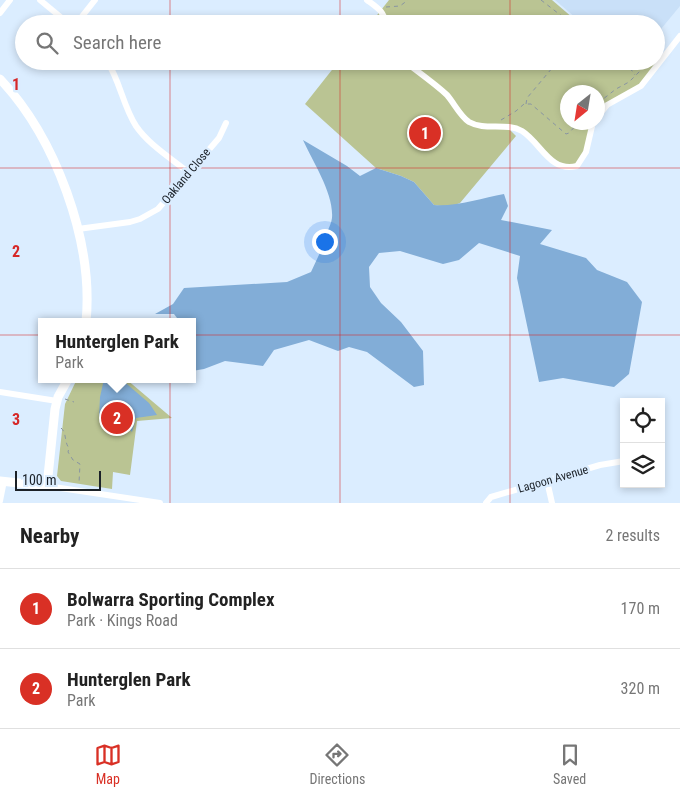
<!DOCTYPE html>
<html lang="en">
<head>
<meta charset="utf-8">
<style>
  :root { --surface:#fff; --page:#f2f2f2; --text:#222; --muted:#767676; --line:#e0e0e0; --accent:#d93025 }
  body { margin:0; font-family:"Roboto Condensed",sans-serif; background:var(--page); color:var(--text) }
  .controls { position:absolute; right:15px; bottom:15px; display:grid; overflow:hidden; border-radius:0px; box-shadow:0 2px 8px #0003 }
  .controls button { width:45px; height:45px; display:grid; place-items:center; padding:0; border:0; border-bottom:1px solid var(--line); background:var(--surface); color:var(--text); font:25px sans-serif }
  .compass { position:absolute; left:560px; top:85px; width:45px; height:45px; border-radius:50%; background:var(--surface); box-shadow:0 2px 8px #0003; rotate:210deg }
  .scale { position:absolute; left:15px; bottom:12px; width:86px; box-sizing:border-box; padding-left:5px; border:2px solid #1b2128; border-top:0; font-size:14px; line-height:18px; white-space:nowrap; color:#1b2128; -webkit-text-stroke:4px #dbedff; paint-order:stroke }
  .you { position:absolute; left:324px; top:241px; width:18px; height:18px; margin:-12px; border:4px solid #fff; border-radius:50%; background:#1a73e8; box-shadow:0 0 0 8px #1a73e833 }
  .badge { display:grid; place-items:center; width:32px; height:32px; border-radius:50%; background:var(--accent); color:#fff; font-size:16px; font-weight:700 }
  .pin { position:absolute; translate:-50% -50%; border:2px solid #fff; box-shadow:0 1px 5px #0006 }
  .popup { position:absolute; left:38px; top:318px; width:158px; height:65px; box-sizing:border-box; display:grid; place-content:center; border-radius:0px; background:var(--surface); filter:drop-shadow(0 1px 4px #0005); font-size:16px; white-space:nowrap; color:var(--muted) }
  .popup b { font-size:19px; color:var(--text) }
  .popup::after { content:''; position:absolute; left:50%; top:100%; margin-left:-10px; border:10px solid transparent; border-top-color:var(--surface) }
  .list { margin:0; padding:0; list-style:none }
  h2 { display:flex; justify-content:space-between; align-items:center; height:65px; margin:0; padding:0 20px; font-size:21px }
  h2 small { font-size:16px; font-weight:400; color:var(--muted) }
  .list li { display:grid; grid-template-columns:32px 1fr auto; gap:15px; align-items:center; box-sizing:border-box; height:80px; padding:0 20px; border-top:1px solid var(--line) }
  .list b { display:block; font-size:19px; white-space:nowrap }
  .list p { margin:0; font-size:16px; white-space:nowrap; color:var(--muted) }
  .list em { font-size:16px; font-style:normal; color:var(--muted) }
  .icon { flex:none; width:28px; height:28px; fill:none; stroke:currentColor; stroke-width:2; stroke-linecap:round; stroke-linejoin:round }
  .map { position:relative; flex:none; width:680px; height:503px; overflow:hidden }
  .search { position:absolute; background:var(--surface); box-shadow:0 2px 8px #0003; left:15px; right:15px; top:15px; height:55px; display:flex; align-items:center; gap:12px; box-sizing:border-box; padding:0 18px; border-radius:28px; color:var(--muted); font-size:19px }
  .sheet { height:225px; background:var(--surface) }
  nav { display:flex; justify-content:space-around; align-items:center; box-sizing:border-box; height:70px; border-top:1px solid var(--line); background:var(--surface); font-size:14px; color:var(--muted) }
  nav a { display:grid; justify-items:center; gap:2px }
  nav .on { color:var(--accent) }
  .map>svg:first-child { display:block }
</style>
</head>
<body>
<div class="map">
<svg width="680" height="503" viewBox="0 0 680 503">
  <rect width="100%" height="100%" fill="#dbedff"/>
  <polygon fill="#c9e0f8" points="555,0 680,0 680,6 656,35 656,24 583,24"/>
  <g fill="#bac493">
    <polygon points="389,0 552,0 580,24 370,24"/>
    <polygon points="339,61 651,61 657,65 641,86 607,105 598,116 598,92 568,92 568,122 593,123 586,152 577,166 556,164 521,131 508,128 516,136 460,203 449,207 434,205 414,182 401,176 376,168 305,104"/>
    <polygon points="77,379 126,379 172,418 137,421 130,475 113,472 112,489 61,481 57,476 65,404"/>
  </g>
  <g fill="#82add7">
    <path d="M 303,140 L 347,166 L 360,176 L 376,168 L 401,176 L 414,182 L 434,205 C 455,207 482,198 504,194 L 508,206 L 501,220 L 552,230 L 540,244 L 586,258 L 597,270 L 627,282 L 642,302 L 629,374 L 614,387 L 563,378 L 539,382 L 517,278 L 520,256 L 479,243 L 459,260 L 443,264 L 400,251 L 379,253 L 369,267 L 370,287 L 381,303 L 401,322 L 423,351 L 424,385 L 414,387 L 367,352 L 349,347 L 338,351 L 309,340 L 274,350 L 263,366 L 225,361 L 204,369 L 192,371 L 192,322 L 180,322 L 174,314 L 155,314 L 173,304 L 184,288 L 287,282 L 311,272 L 324,244 C 324,235 331,227 332,218 C 334,194 313,162 303,140 Z"/>
    <path d="M 104,379 L 121,379 L 149,403 L 157,415 L 136,418 L 132,432 L 130,430 L 126,420 C 116,417 107,424 99,417 L 100,397 Z"/>
  </g>
  <g fill="none" stroke-linecap="round" stroke-linejoin="round">
    <g stroke="#8894a2" stroke-width="1" stroke-dasharray="4 4" stroke-linecap="butt">
      <polyline points="541,0 572,24"/>
      <polyline points="386,7 400,6 408,0"/>
      <polyline points="391,17 394,20 396,24"/>
      <polyline points="613,61 624,67 642,68"/>
      <polyline points="630,68 635,75"/>
      <polyline points="598,103 616,89 629,82 643,68 649,65"/>
      <polyline points="526,104 527,98 558,61"/>
      <polyline points="501,120 516,111 524,104 531,104 566,134 569,133 579,122"/>
      <polyline points="65,399 74,402"/>
      <path d="M 61,428 C 67,433 64,442 69,448 L 68,452 L 73,460 L 80,464 L 79,483"/>
    </g>
    <g stroke="#fff" stroke-width="6">
      <polyline points="40,0 69,24"/>
      <path d="M 367,0 C 375,6 387,13 384,24"/>
      <polyline points="0,13 10,0"/>
      <polyline points="76,24 95,0"/>
      <path d="M 107,61 C 120,81 123,106 136,126 C 149,145 171,158 189,173"/>
      <path d="M 404,61 C 418,72 434,83 447,95 C 454,103 460,116 469,122 C 485,131 506,122 522,131 C 541,143 550,173 577,166 L 586,152 L 593,122"/>
      <polyline points="598,116 607,105 641,86 680,36"/>
      <polyline points="78,229 130,222 140,219 158,209 219,138 226,123"/>
      <polyline points="0,392 57,401"/>
      <polyline points="547,481 552,503"/>
      <polyline points="47,486 160,503"/>
      <polyline points="0,501 4,481"/>
      <polyline points="486,503 491,497 600,465 624,461"/>
    </g>
    <g stroke="#fff" stroke-width="9">
      <path d="M 0,79 C 55,137 94,241 86,322"/>
      <polyline points="0,481 47,486 55,409 58,397 68,379"/>
    </g>
  </g>
  <path fill="none" stroke="#d62828" stroke-width="1" stroke-opacity="0.55" d="M 170,0 L 170,24M 340,0 L 340,24M 510,0 L 510,24M 170,61 L 170,503M 340,61 L 340,503M 510,61 L 510,503M 0,168 L 680,168M 0,335 L 680,335"/>
  <g text-anchor="middle" dominant-baseline="central" stroke-width="5" stroke-linejoin="round" paint-order="stroke">
    <g font-size="12" fill="#1b2128" stroke="#dbedff">
      <text transform="translate(186 176) rotate(-50)">Oakland Close</text>
      <text transform="translate(553 479) rotate(-16)">Lagoon Avenue</text>
    </g>
  </g>
  <g font-size="16" text-anchor="middle" font-weight="bold" fill="#d62828" stroke="#dbedff" stroke-width="5" stroke-linejoin="round" paint-order="stroke">
    <text x="16" y="90">1</text>
    <text x="16" y="257">2</text>
    <text x="16" y="425">3</text>
  </g>
</svg>
<div class="controls">
<button><svg class="icon" aria-label="locate" viewBox="0 0 24 24"><circle cx="12" cy="12" r="6"/><path d="M12 2v4M12 18v4M2 12h4M18 12h4"/></svg></button>
<button><svg class="icon" aria-label="layers" viewBox="0 0 24 24"><path d="M12 4l9 5-9 5-9-5zM3 14l9 5 9-5"/></svg></button>
</div>
<svg class="compass" viewBox="-18 -18 36 36"><path d="M0-13l5 13h-10z" fill="#e53935"/><path d="M0 13l5-13h-10z" fill="#767676"/></svg>
<div class="scale">100 m</div>
<div class="you"></div>
<div class="pin badge" style="left:425px;top:133px">1</div>
<div class="pin badge" style="left:117px;top:418px">2</div>
<div class="popup"><b>Hunterglen Park</b>Park</div>
<div class="search"><svg class="icon" aria-label="search" viewBox="0 0 24 24"><circle cx="10" cy="10" r="6"/><path d="M15 15l6 6"/></svg>Search here</div>
</div>
<section class="sheet">
<h2>Nearby<small>2 results</small></h2>
<ul class="list">
<li><span class="badge">1</span><div><b>Bolwarra Sporting Complex</b><p>Park · Kings Road</p></div><em>170 m</em></li>
<li><span class="badge">2</span><div><b>Hunterglen Park</b><p>Park</p></div><em>320 m</em></li>
</ul>
</section>
<nav>
<a class="on"><svg class="icon" aria-label="map" viewBox="0 0 24 24"><path d="M3 6l6-2 6 2 6-2v14l-6 2-6-2-6 2zM9 4v14M15 6v14"/></svg>Map</a>
<a><svg class="icon" aria-label="directions" viewBox="0 0 24 24"><path d="M12 3l9 9-9 9-9-9zM9 14v-3h6M13 9l2 2-2 2"/></svg>Directions</a>
<a><svg class="icon" aria-label="saved" viewBox="0 0 24 24"><path d="M7 4h10v16l-5-4-5 4z"/></svg>Saved</a>
</nav>
</body>
</html>
